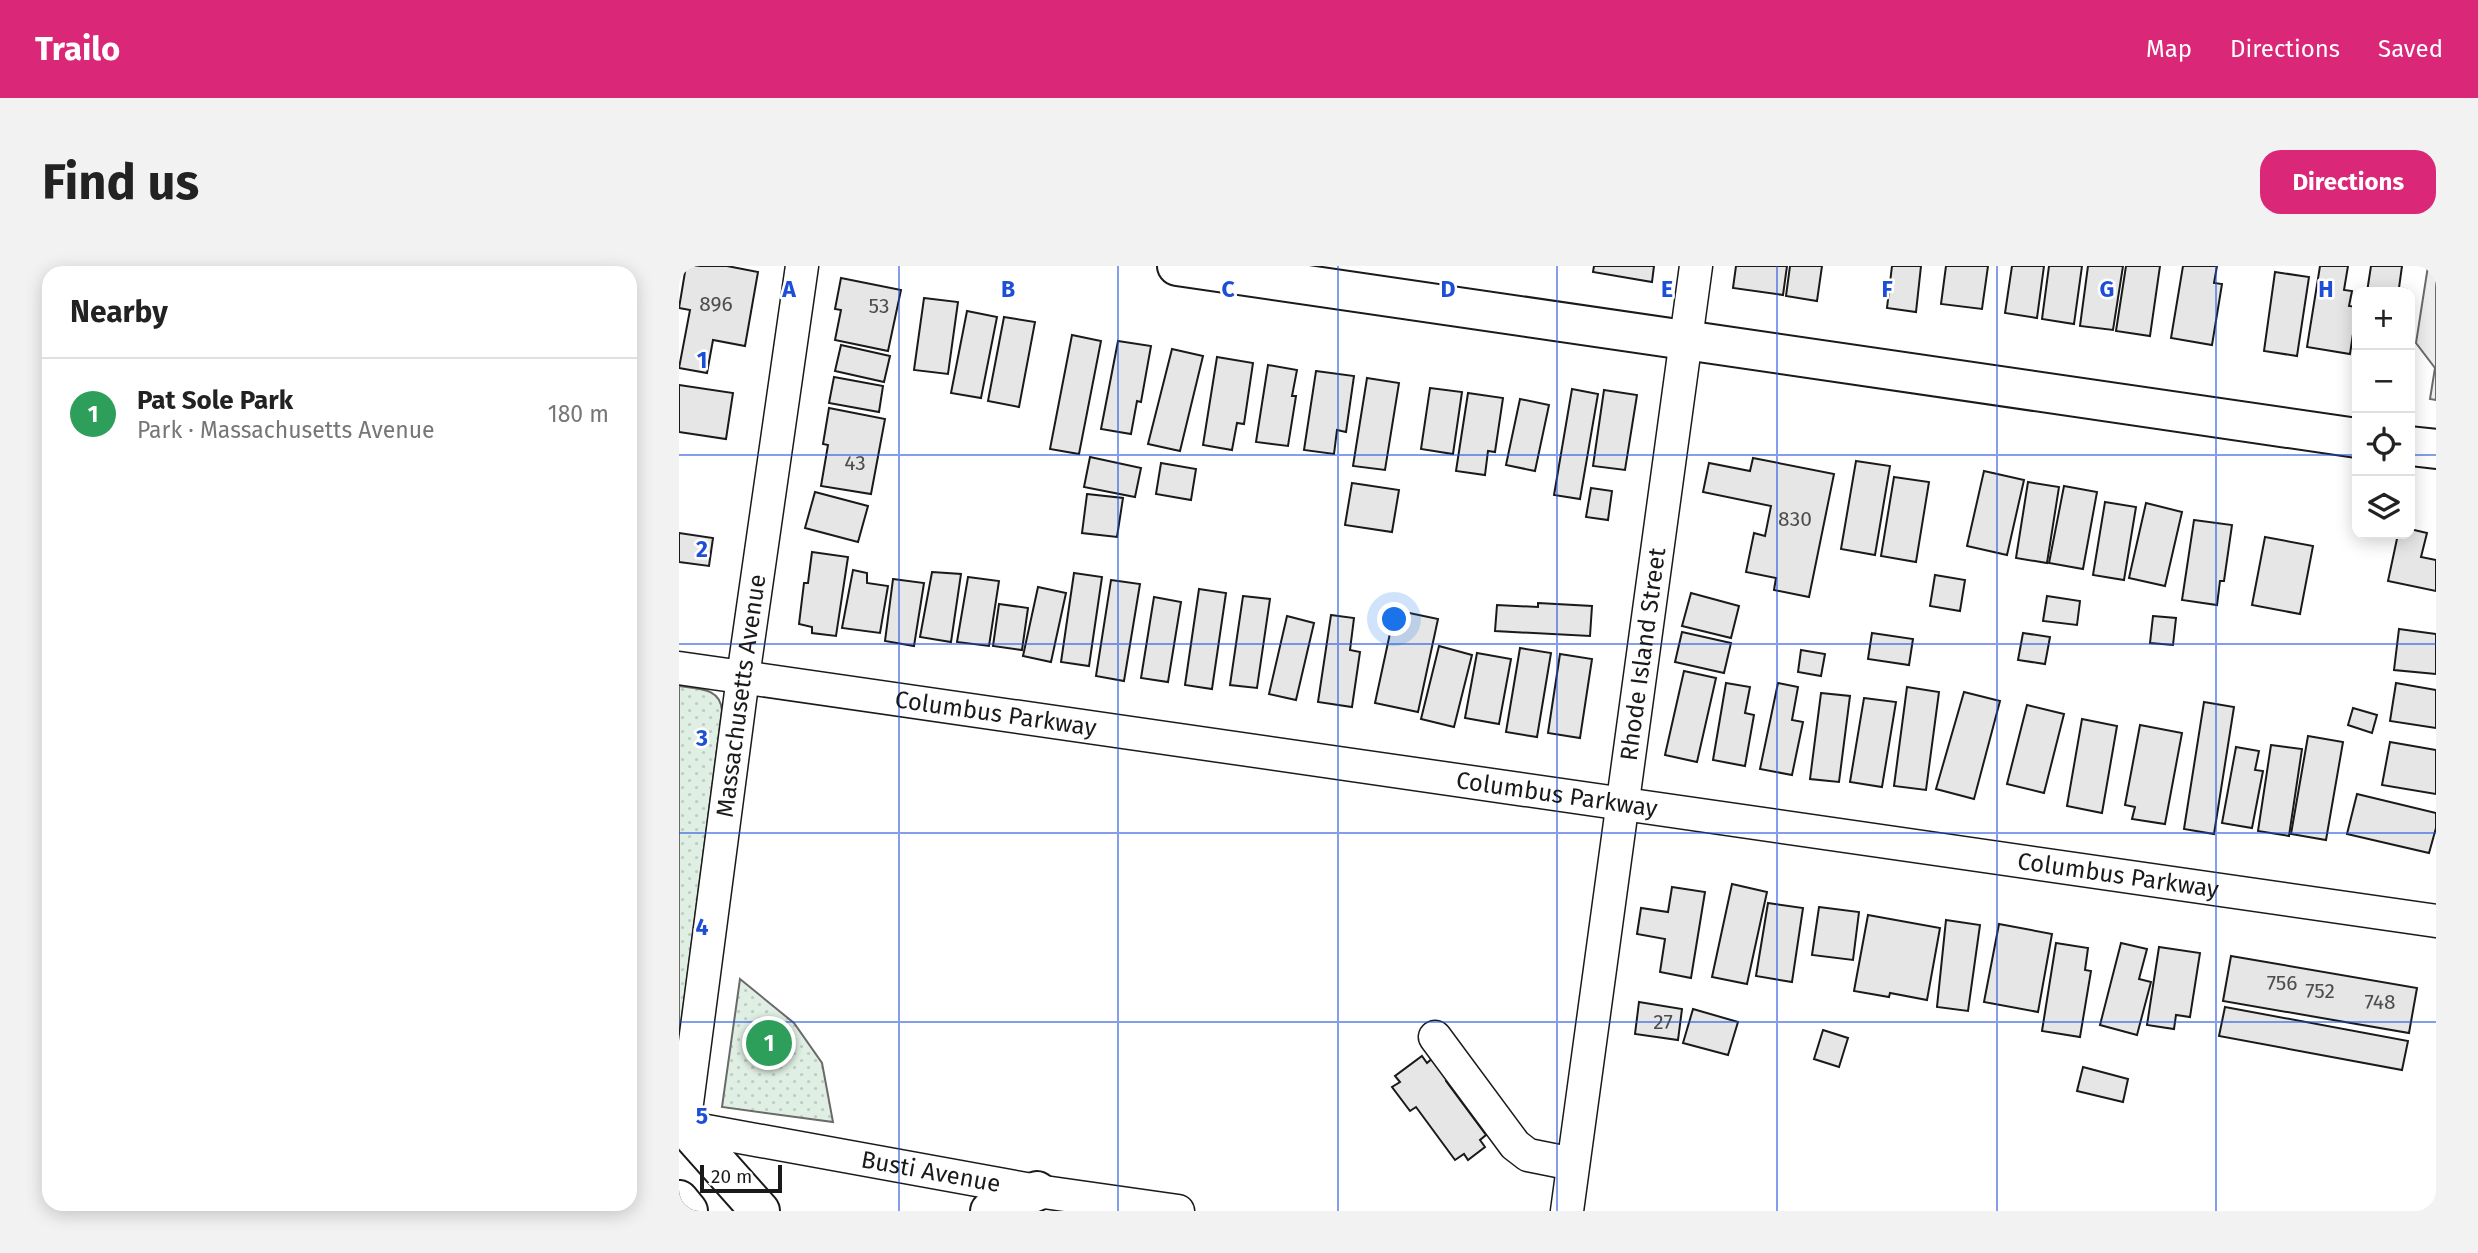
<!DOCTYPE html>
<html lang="en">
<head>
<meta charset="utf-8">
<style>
  :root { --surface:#fff; --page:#f2f2f2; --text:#222; --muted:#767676; --line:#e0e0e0; --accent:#db2777 }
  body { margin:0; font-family:"Fira Sans",sans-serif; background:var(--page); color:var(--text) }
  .controls { position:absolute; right:21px; top:21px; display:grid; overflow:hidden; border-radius:14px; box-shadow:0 4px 18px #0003 }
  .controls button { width:63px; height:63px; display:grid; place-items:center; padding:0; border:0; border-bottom:2px solid var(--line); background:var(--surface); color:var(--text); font:35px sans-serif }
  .scale { position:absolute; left:21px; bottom:18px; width:82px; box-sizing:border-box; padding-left:7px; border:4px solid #1a1a1a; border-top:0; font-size:19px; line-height:24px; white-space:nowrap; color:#1a1a1a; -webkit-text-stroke:5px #fff; paint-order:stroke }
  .you { position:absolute; left:716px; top:354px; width:24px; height:24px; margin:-18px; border:5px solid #fff; border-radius:50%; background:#1a73e8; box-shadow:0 0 0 10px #1a73e833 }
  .badge { display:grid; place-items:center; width:46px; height:46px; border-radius:50%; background:var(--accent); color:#fff; font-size:23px; font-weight:700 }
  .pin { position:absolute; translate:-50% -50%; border:4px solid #fff; box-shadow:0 2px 7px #0006 }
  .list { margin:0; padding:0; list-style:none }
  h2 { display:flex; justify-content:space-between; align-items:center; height:91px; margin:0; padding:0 28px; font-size:30px }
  h2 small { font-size:23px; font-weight:400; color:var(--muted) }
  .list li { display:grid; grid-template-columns:46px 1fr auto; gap:21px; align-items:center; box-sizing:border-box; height:112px; padding:0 28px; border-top:2px solid var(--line) }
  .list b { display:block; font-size:26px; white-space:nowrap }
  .list p { margin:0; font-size:23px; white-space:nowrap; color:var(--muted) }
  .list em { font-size:23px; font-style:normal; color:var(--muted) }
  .icon { flex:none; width:38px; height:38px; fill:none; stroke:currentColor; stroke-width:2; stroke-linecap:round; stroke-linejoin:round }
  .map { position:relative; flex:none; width:1757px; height:945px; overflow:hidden; border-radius:21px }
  header { display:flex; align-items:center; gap:42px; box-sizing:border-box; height:98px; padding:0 35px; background:var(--accent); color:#fff }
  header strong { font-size:33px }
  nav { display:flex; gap:38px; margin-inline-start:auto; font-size:24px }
  .intro { display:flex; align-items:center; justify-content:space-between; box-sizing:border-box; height:168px; padding:0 42px }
  h1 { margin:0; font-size:49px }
  .button { padding:18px 32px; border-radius:21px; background:var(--accent); color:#fff; font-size:24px; font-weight:700 }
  main { display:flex; gap:42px; padding:0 42px }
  aside { flex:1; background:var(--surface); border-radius:21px; box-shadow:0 4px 18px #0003 }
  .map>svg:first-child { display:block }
</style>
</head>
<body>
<header>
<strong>Trailo</strong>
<nav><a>Map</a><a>Directions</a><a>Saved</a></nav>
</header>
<div class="intro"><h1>Find us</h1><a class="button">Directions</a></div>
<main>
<aside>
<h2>Nearby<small></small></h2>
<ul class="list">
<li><span class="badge" style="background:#2e9e5b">1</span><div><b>Pat Sole Park</b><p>Park · Massachusetts Avenue</p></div><em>180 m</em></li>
</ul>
</aside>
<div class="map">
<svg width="1757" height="945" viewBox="0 0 1757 945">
  <defs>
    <pattern id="park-dots" width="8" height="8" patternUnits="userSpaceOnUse" patternTransform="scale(1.75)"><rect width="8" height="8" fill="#e0efe3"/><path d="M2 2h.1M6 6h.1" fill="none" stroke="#c0ccc2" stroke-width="1.8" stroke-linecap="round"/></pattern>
  </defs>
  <rect width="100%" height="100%" fill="#fff"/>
  <g fill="url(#park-dots)" stroke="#6a6a6a" stroke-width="2">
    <path d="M 0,420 C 18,423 42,421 43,445 L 0,774 Z"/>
    <polygon points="61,713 115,757 143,797 154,856 43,841"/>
  </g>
  <polygon fill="#ededed" stroke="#6a6a6a" stroke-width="2" points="1749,0 1757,0 1757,134 1751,133 1756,102 1737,77"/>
  <g fill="#e6e6e6" stroke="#1a1a1a" stroke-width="2">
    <polygon points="7,0 48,0 79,6 66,80 34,74 28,107 0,102 11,44 0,42"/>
    <polygon points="915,0 975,0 973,16 914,6"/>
    <polygon points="1057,0 1108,0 1104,29 1054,22"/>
    <polygon points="1111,0 1143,0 1138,35 1107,30"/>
    <polygon points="1213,0 1242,0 1237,46 1208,42"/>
    <polygon points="1267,0 1309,0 1303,43 1262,38"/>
    <polygon points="1333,0 1365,0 1358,52 1326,47"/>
    <polygon points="1370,0 1403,0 1395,58 1363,53"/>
    <polygon points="1409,0 1444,0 1434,64 1401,60"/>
    <polygon points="1447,0 1481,0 1471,70 1437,65"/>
    <polygon points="1504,0 1538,0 1535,17 1543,18 1533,79 1492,72"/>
    <polygon points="1641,0 1669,0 1665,24 1673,25 1670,40 1678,41 1671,88 1628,81"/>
    <polygon points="1692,0 1723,0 1720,22 1727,23 1726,26 1688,26"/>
    <polygon points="1596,6 1630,11 1618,90 1585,85"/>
    <polygon points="162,12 222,24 209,85 156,74 162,44 156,43"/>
    <polygon points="245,32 279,36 269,108 235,104"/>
    <polygon points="288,45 318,51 302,132 272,127"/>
    <polygon points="325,51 356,56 340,141 309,135"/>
    <polygon points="393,69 422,75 400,188 371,183"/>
    <polygon points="439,75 472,80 462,136 458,135 452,168 422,163"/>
    <polygon points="162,79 211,90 205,116 156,105"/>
    <polygon points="493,83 524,90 501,185 469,178"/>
    <polygon points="538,91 574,97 565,158 558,157 553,184 524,179"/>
    <polygon points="589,99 618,104 613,130 617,130 609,180 577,176"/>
    <polygon points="637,105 675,110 667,166 658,164 655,188 625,184"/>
    <polygon points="155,111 204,120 200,146 150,137"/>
    <polygon points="688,112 720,117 706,204 674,200"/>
    <polygon points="0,119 54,127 47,173 0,166"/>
    <polygon points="751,122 783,126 774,188 742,183"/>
    <polygon points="893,123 919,128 901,233 875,229"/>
    <polygon points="925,124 958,129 946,204 914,200"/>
    <polygon points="789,127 824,132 816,186 809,185 806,209 777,205"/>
    <polygon points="841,133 870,139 856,205 827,199"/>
    <polygon points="150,142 206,153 192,228 142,220 149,179 144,178"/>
    <polygon points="411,191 462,202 456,231 405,221"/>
    <polygon points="1074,192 1155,208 1130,331 1095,324 1097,312 1067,306 1075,267 1086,270 1092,240 1024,226 1030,197 1071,205"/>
    <polygon points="1177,195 1211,200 1196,289 1162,283"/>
    <polygon points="482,197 517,203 512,234 477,228"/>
    <polygon points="1305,205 1345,214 1328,289 1288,280"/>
    <polygon points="1215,211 1250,216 1237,296 1202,290"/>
    <polygon points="1349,216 1380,221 1368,297 1337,292"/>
    <polygon points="673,217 720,224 713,266 666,259"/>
    <polygon points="1385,220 1418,226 1404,303 1370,297"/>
    <polygon points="912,222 933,225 929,254 907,251"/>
    <polygon points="136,226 189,240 179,276 126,262"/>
    <polygon points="408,228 444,232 438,271 403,267"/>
    <polygon points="1426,236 1457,241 1445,314 1414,309"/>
    <polygon points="1467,237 1503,246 1486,320 1450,312"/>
    <polygon points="1515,254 1553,259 1545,315 1541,315 1538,339 1503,334"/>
    <polygon points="1731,263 1748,267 1742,291 1757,294 1757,325 1709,315 1719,268 1731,268"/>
    <polygon points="0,267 34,272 30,300 0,296"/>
    <polygon points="1586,271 1634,280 1621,348 1573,339"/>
    <polygon points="133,286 169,291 157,370 133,367 133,361 120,358 125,317 129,317"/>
    <polygon points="174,304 188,307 188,317 209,320 201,367 163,362"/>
    <polygon points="253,306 282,308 272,376 241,371"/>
    <polygon points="395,307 423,311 410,400 382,396"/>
    <polygon points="1256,309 1286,314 1281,345 1251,340"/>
    <polygon points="289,311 320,315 310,380 278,376"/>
    <polygon points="214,313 245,317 235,380 206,375"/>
    <polygon points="432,314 461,318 445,415 417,410"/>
    <polygon points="359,321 387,327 372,396 344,390"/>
    <polygon points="520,323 547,327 533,423 506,419"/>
    <polygon points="1012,327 1060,340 1052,372 1003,360"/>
    <polygon points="564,330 591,333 578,422 551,419"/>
    <polygon points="1368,330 1401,335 1398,359 1364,355"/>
    <polygon points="475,331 502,336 489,416 462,412"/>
    <polygon points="859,337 913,340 911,370 816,365 818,339 859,341"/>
    <polygon points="320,338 349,342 343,384 314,380"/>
    <polygon points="716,344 759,353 739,446 696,437"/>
    <polygon points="652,349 675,352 671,384 681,386 673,441 639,436"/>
    <polygon points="608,350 635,357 617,434 590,428"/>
    <polygon points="1474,350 1497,352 1494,379 1471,377"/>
    <polygon points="1720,363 1757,368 1757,408 1715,404"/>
    <polygon points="1003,366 1052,377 1045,407 996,396"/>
    <polygon points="1193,367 1234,373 1230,399 1189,393"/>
    <polygon points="1344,367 1371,371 1366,398 1339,394"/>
    <polygon points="760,380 793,389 775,461 742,453"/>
    <polygon points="841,382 872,387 858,471 827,466"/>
    <polygon points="1122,384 1146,388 1142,410 1119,406"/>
    <polygon points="798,387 832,393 820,458 786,452"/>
    <polygon points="881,388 913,393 901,472 869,467"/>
    <polygon points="1005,405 1037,412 1018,496 986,489"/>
    <polygon points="1047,417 1071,421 1066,447 1075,449 1066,500 1034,494"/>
    <polygon points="1099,417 1119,421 1113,454 1124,456 1113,509 1081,503"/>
    <polygon points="1717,417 1757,424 1757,462 1711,455"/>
    <polygon points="1228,421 1260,426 1247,524 1215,520"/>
    <polygon points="1285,426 1321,435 1295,533 1257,523"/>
    <polygon points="1142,427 1171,430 1160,516 1131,513"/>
    <polygon points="1185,432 1217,436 1203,521 1171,516"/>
    <polygon points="1525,436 1555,441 1535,568 1505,563"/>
    <polygon points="1348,439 1385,448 1365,527 1328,518"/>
    <polygon points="1674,442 1698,449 1693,467 1669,459"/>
    <polygon points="1403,453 1438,460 1423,547 1388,540"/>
    <polygon points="1461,459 1503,467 1486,558 1453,553 1456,541 1446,539"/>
    <polygon points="1629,470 1664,476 1647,574 1612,568"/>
    <polygon points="1711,476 1757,484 1757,528 1703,519"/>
    <polygon points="1592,479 1623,483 1610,570 1579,565"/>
    <polygon points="1557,481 1580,485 1576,504 1584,505 1573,562 1543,557"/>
    <polygon points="1678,528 1757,547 1757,562 1750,587 1668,568"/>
    <polygon points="1053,618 1088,626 1068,718 1033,711"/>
    <polygon points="993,621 1026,626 1012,712 981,706 986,673 958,668 962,642 989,646"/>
    <polygon points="1089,637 1124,642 1113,716 1077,710"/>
    <polygon points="1140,641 1180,646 1174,694 1133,689"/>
    <polygon points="1189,649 1261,662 1248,734 1211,727 1210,731 1175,725"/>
    <polygon points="1267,654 1301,659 1289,745 1258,741"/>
    <polygon points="1320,658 1373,668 1359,746 1305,736"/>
    <polygon points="1377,677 1409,682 1406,704 1412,705 1401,771 1363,765"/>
    <polygon points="1442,677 1468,683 1460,713 1472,716 1458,769 1421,759"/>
    <polygon points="1480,681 1521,687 1511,751 1497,749 1495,763 1468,759"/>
    <polygon points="1552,690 1738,722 1730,767 1544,735"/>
    <polygon points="960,736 1003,743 999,774 956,768"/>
    <polygon points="1546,741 1729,775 1723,804 1540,770"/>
    <polygon points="1014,743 1059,756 1049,789 1004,777"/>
    <polygon points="1144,764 1169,772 1160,801 1135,793"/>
    <polygon points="743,790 748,797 755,791 771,812 767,815 807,869 801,874 806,881 789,894 785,888 776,894 737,841 731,845 713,821 721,816 716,810"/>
    <polygon points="1404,801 1449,813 1444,836 1398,825"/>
  </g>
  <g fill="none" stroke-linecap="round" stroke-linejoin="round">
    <g stroke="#1a1a1a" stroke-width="35">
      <g id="minor">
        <path id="s1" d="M 0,402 L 1757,655"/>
        <polyline points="756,771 836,879 849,889 894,898"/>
        <path id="s2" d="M 0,860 L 358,925 L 499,945"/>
        <path id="s3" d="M 5,860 L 64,411 L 123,0"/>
        <path id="s4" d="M 888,945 L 1017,0"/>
      </g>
    </g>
    <g stroke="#1a1a1a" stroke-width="42">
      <g id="major">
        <polyline points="498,0 1678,172"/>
        <polyline points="1731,180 1757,183"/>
        <polyline points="0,854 81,945"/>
        <polyline points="311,945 358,925"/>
      </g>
    </g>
    <g stroke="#1a1a1a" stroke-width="42">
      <polyline id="highway" points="0,934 9,945"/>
    </g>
    <use href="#minor" stroke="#fff" stroke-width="32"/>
    <use href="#major" stroke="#fff" stroke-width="38"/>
    <use href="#highway" stroke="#fff" stroke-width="38"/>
  </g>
  <path fill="none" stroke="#1d4ed8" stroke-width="2" stroke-opacity="0.55" d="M 220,0 L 220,945M 439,0 L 439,945M 659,0 L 659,945M 878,0 L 878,945M 1098,0 L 1098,945M 1318,0 L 1318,945M 1537,0 L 1537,945M 0,189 L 1678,189M 1731,189 L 1757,189M 0,378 L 1757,378M 0,567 L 1757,567M 0,756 L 1757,756"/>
  <g text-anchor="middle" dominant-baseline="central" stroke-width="5" stroke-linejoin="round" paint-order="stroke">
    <g font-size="21" fill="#4d4d4d">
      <text x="37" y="38">896</text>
      <text x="200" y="40">53</text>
      <text x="176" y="197">43</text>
      <text x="1116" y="253">830</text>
      <text x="1603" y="717">756</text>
      <text x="1641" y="725">752</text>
      <text x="1701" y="736">748</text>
      <text x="984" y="756">27</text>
    </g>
    <g font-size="24" fill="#1a1a1a" stroke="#fff">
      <text stroke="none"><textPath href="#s4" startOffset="562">Rhode Island Street</textPath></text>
      <text stroke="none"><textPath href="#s3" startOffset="434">Massachusetts Avenue</textPath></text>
      <text stroke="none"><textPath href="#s1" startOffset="320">Columbus Parkway</textPath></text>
      <text stroke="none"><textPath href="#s1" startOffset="887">Columbus Parkway</textPath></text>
      <text stroke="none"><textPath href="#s1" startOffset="1454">Columbus Parkway</textPath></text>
      <text stroke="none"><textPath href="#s2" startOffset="256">Busti Avenue</textPath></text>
    </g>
  </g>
  <g font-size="23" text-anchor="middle" font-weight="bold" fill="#1d4ed8" stroke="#fff" stroke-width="5" stroke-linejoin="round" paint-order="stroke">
    <text x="110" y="31">A</text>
    <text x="329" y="31">B</text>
    <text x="549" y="31">C</text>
    <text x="769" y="31">D</text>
    <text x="988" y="31">E</text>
    <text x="1208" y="31">F</text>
    <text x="1428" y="31">G</text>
    <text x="1647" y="31">H</text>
    <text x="23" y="102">1</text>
    <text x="23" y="291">2</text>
    <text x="23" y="480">3</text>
    <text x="23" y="669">4</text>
    <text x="23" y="858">5</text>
  </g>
</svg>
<div class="controls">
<button>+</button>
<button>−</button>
<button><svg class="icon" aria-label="locate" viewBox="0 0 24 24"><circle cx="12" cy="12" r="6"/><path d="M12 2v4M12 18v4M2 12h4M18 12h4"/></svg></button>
<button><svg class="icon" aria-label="layers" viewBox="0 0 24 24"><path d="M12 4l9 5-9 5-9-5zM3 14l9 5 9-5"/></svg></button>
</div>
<div class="scale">20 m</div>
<div class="you"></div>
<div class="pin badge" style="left:90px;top:777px;background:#2e9e5b">1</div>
</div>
</main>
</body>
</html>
